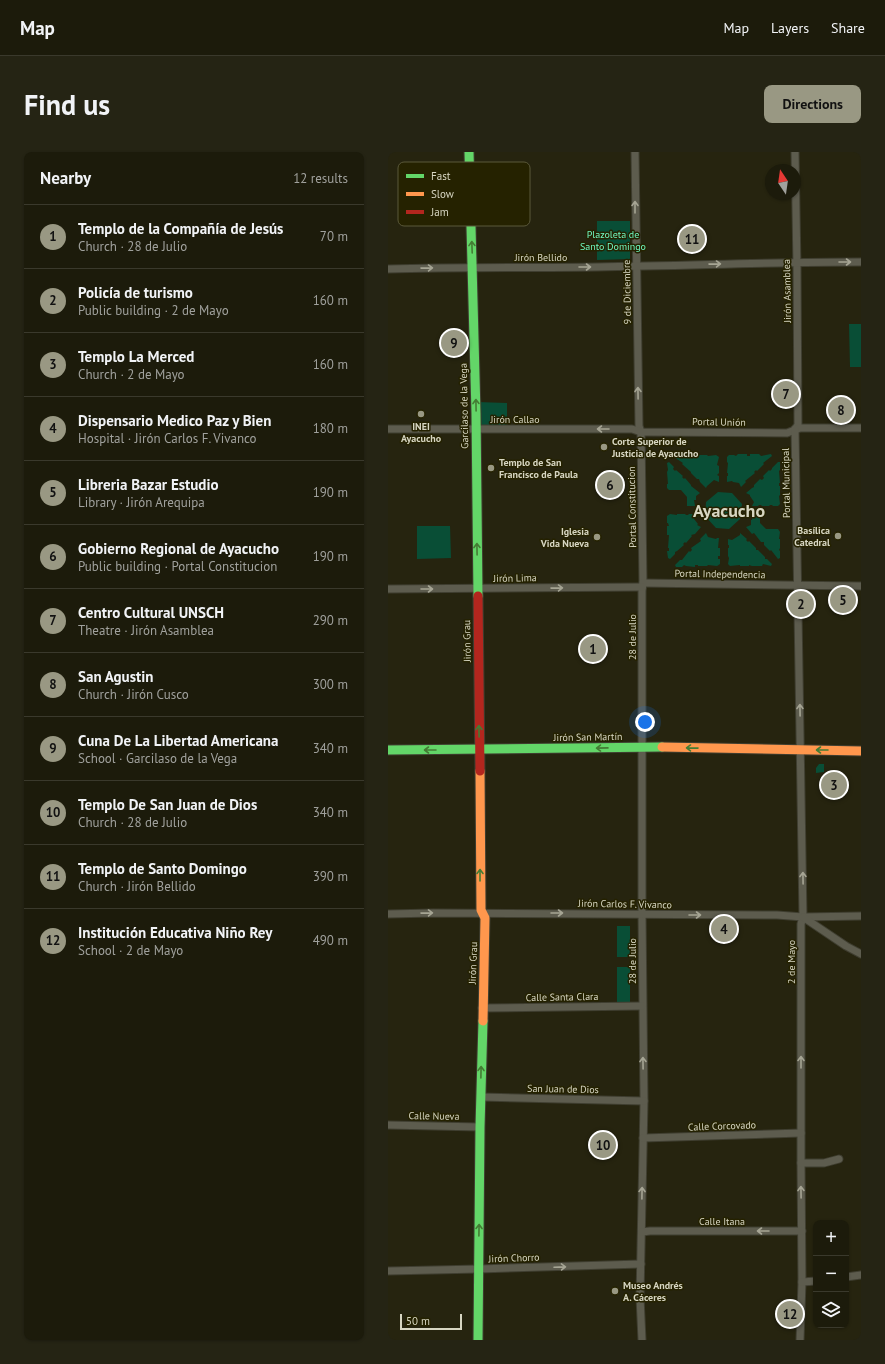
<!DOCTYPE html>
<html lang="en">
<head>
<meta charset="utf-8">
<style>
  :root { --surface:#1c1b0b; --page:#252414; --text:#f1f3f6; --muted:#a0a19d; --line:#3a392c; --accent:#999883 }
  body { margin:0; font-family:"PT Sans",sans-serif; background:var(--page); color:var(--text) }
  .controls { position:absolute; right:12px; bottom:12px; display:grid; overflow:hidden; border-radius:8px; box-shadow:0 1px 3px #0004 }
  .controls button { width:36px; height:36px; display:grid; place-items:center; padding:0; border:0; border-bottom:1px solid var(--line); background:var(--surface); color:var(--text); font:20px sans-serif }
  .compass { position:absolute; left:377px; top:12px; width:36px; height:36px; border-radius:50%; background:var(--surface); box-shadow:0 1px 3px #0004; rotate:347deg }
  .scale { position:absolute; left:12px; bottom:10px; width:62px; box-sizing:border-box; padding-left:4px; border:2px solid #d7d6c2; border-top:0; font-size:11px; line-height:14px; white-space:nowrap; color:#d7d6c2; -webkit-text-stroke:3px #252200; paint-order:stroke }
  .you { position:absolute; left:257px; top:570px; width:14px; height:14px; margin:-10px; border:3px solid #fff; border-radius:50%; background:#1a73e8; box-shadow:0 0 0 6px #1a73e833 }
  .badge { display:grid; place-items:center; width:26px; height:26px; border-radius:50%; background:var(--accent); color:#111; font-size:13px; font-weight:700 }
  .pin { position:absolute; translate:-50% -50%; border:2px solid #fff; box-shadow:0 1px 4px #0006 }
  .list { margin:0; padding:0; list-style:none }
  h2 { display:flex; justify-content:space-between; align-items:center; height:52px; margin:0; padding:0 16px; font-size:17px }
  h2 small { font-size:13px; font-weight:400; color:var(--muted) }
  .list li { display:grid; grid-template-columns:26px 1fr auto; gap:12px; align-items:center; box-sizing:border-box; height:64px; padding:0 16px; border-top:1px solid var(--line) }
  .list b { display:block; font-size:15px; white-space:nowrap }
  .list p { margin:0; font-size:13px; white-space:nowrap; color:var(--muted) }
  .list em { font-size:13px; font-style:normal; color:var(--muted) }
  .icon { flex:none; width:22px; height:22px; fill:none; stroke:currentColor; stroke-width:2; stroke-linecap:round; stroke-linejoin:round }
  .map { position:relative; flex:none; width:473px; height:1188px; overflow:hidden; border-radius:8px }
  header { display:flex; align-items:center; gap:24px; box-sizing:border-box; height:56px; padding:0 20px; background:var(--surface); border-bottom:1px solid var(--line) }
  header strong { font-size:19px }
  nav { display:flex; gap:22px; margin-inline-start:auto; font-size:14px }
  .intro { display:flex; align-items:center; justify-content:space-between; box-sizing:border-box; height:96px; padding:0 24px }
  h1 { margin:0; font-size:28px }
  .button { padding:10px 18px; border-radius:8px; background:var(--accent); color:#111; font-size:14px; font-weight:700 }
  main { display:flex; gap:24px; padding:0 24px }
  aside { flex:1; background:var(--surface); border-radius:8px; box-shadow:0 1px 3px #0004 }
  .map>svg:first-child { display:block }
</style>
</head>
<body>
<header>
<strong>Map</strong>
<nav><a>Map</a><a>Layers</a><a>Share</a></nav>
</header>
<div class="intro"><h1>Find us</h1><a class="button">Directions</a></div>
<main>
<aside>
<h2>Nearby<small>12 results</small></h2>
<ul class="list">
<li><span class="badge">1</span><div><b>Templo de la Compañía de Jesús</b><p>Church · 28 de Julio</p></div><em>70 m</em></li>
<li><span class="badge">2</span><div><b>Policía de turismo</b><p>Public building · 2 de Mayo</p></div><em>160 m</em></li>
<li><span class="badge">3</span><div><b>Templo La Merced</b><p>Church · 2 de Mayo</p></div><em>160 m</em></li>
<li><span class="badge">4</span><div><b>Dispensario Medico Paz y Bien</b><p>Hospital · Jirón Carlos F. Vivanco</p></div><em>180 m</em></li>
<li><span class="badge">5</span><div><b>Libreria Bazar Estudio</b><p>Library · Jirón Arequipa</p></div><em>190 m</em></li>
<li><span class="badge">6</span><div><b>Gobierno Regional de Ayacucho</b><p>Public building · Portal Constitucion</p></div><em>190 m</em></li>
<li><span class="badge">7</span><div><b>Centro Cultural UNSCH</b><p>Theatre · Jirón Asamblea</p></div><em>290 m</em></li>
<li><span class="badge">8</span><div><b>San Agustin</b><p>Church · Jirón Cusco</p></div><em>300 m</em></li>
<li><span class="badge">9</span><div><b>Cuna De La Libertad Americana</b><p>School · Garcilaso de la Vega</p></div><em>340 m</em></li>
<li><span class="badge">10</span><div><b>Templo De San Juan de Dios</b><p>Church · 28 de Julio</p></div><em>340 m</em></li>
<li><span class="badge">11</span><div><b>Templo de Santo Domingo</b><p>Church · Jirón Bellido</p></div><em>390 m</em></li>
<li><span class="badge">12</span><div><b>Institución Educativa Niño Rey</b><p>School · 2 de Mayo</p></div><em>490 m</em></li>
</ul>
</aside>
<div class="map">
<svg width="473" height="1188" viewBox="0 0 473 1188">
  <rect width="100%" height="100%" fill="#26240f"/>
  <g fill="#094e36">
    <polygon points="209,69 242,69 242,107 209,108"/>
    <polygon points="461,172 473,172 473,215 462,215"/>
    <polygon points="89,250 119,251 119,275 90,275"/>
    <polygon points="350,302 359,302 359,304 362,304 362,302 371,302 373,304 383,302 384,304 375,311 376,312 369,319 368,318 366,320 367,321 357,329 358,330 353,335 351,331 345,330 344,329 339,330 339,324 340,324 340,321 339,321 340,311 339,310 339,305 341,303 346,303 348,304"/>
    <polygon points="287,303 297,304 297,303 306,303 307,304 310,304 310,303 319,303 320,304 328,303 331,305 329,313 331,314 331,321 329,323 331,324 331,330 326,328 319,334 318,336 312,330 311,327 309,327 303,321 303,320 294,312 295,311 286,305"/>
    <polygon points="281,310 286,315 285,317 287,319 288,318 295,324 294,325 296,327 297,326 303,333 303,334 312,341 308,344 308,348 306,348 307,354 299,354 299,345 293,338 281,338 279,336 279,332 280,332 279,320 280,318 279,311"/>
    <polygon points="390,310 392,310 392,318 391,319 392,331 391,331 391,334 392,334 392,343 391,344 392,352 390,354 385,354 384,353 382,353 381,354 374,354 373,353 371,353 370,354 364,354 366,350 362,344 362,343 358,341 364,336 366,335 366,333 372,327 374,328 376,326 375,324 381,318 382,319 384,317 384,316"/>
    <polygon points="330,340 344,341 354,352 352,367 341,377 328,376 317,364 318,350"/>
    <polygon points="282,362 289,363 289,362 297,362 298,363 300,363 301,362 307,362 306,367 310,372 309,373 313,375 307,382 303,383 304,384 298,391 297,390 295,392 296,393 289,399 287,400 287,402 282,407 280,406 279,399 281,399 281,396 280,396 281,383 279,383 279,374 281,374 280,371 279,371 279,364"/>
    <polygon points="364,362 372,362 372,371 378,377 390,377 392,380 391,387 392,387 392,396 391,398 392,399 392,406 390,407 383,398 382,399 376,393 376,390 373,390 366,381 364,382 358,375 363,373 363,368 364,368"/>
    <polygon points="29,374 62,374 63,406 29,407"/>
    <polygon points="318,381 320,385 328,387 329,386 331,386 330,396 332,396 332,404 330,404 330,407 332,407 332,412 329,414 320,413 319,414 310,414 310,413 307,413 307,415 298,414 296,413 294,415 288,415 287,413 292,408 294,408 301,399 302,400 304,398 303,396 313,389 312,387"/>
    <polygon points="352,381 359,387 358,388 360,390 361,389 368,396 368,398 370,398 377,405 377,407 379,407 384,412 383,414 375,412 374,414 364,414 361,413 361,414 352,414 352,413 342,414 340,412 341,406 340,404 340,396 341,396 341,393 340,393 340,387 344,388 352,383"/>
    <polygon points="431,612 436,612 436,620 428,621 428,616"/>
    <rect x="229" y="774" width="13" height="31"/>
    <rect x="229" y="815" width="13" height="36"/>
  </g>
  <g fill="none" stroke-linecap="round" stroke-linejoin="round">
    <g stroke="#3f3e30" stroke-width="9">
      <g id="street">
        <polyline points="247,0 251,274 253,280 255,431 254,439 254,762 256,949 252,1145 254,1188"/>
        <polyline points="407,0 409,115 410,273 407,277"/>
        <path d="M 0,117 C 70,115 139,116 209,115 C 297,114 385,110 473,110"/>
        <polyline points="0,277 244,277 253,280 399,281 412,276 473,276"/>
        <path d="M 407,277 C 409,440 413,602 415,765 L 413,772 L 413,1011 L 414,1130 L 412,1188"/>
        <polyline points="255,431 473,434"/>
        <polyline points="0,437 254,435"/>
        <polyline points="0,762 45,761 389,763 415,765 473,764"/>
        <polyline points="415,765 458,794 473,802"/>
        <polyline points="94,856 254,854"/>
        <polyline points="93,945 256,949"/>
        <polyline points="0,973 92,975"/>
        <polyline points="255,986 413,981"/>
        <polyline points="413,1011 436,1011 451,1007"/>
        <polyline points="254,1080 262,1079 414,1079"/>
        <polyline points="0,1119 91,1117 253,1112"/>
        <polyline points="458,1125 473,1123"/>
        <polyline points="414,1130 428,1129"/>
      </g>
    </g>
    <g stroke="#3f3e30" stroke-width="11">
      <g id="fast">
        <polyline points="81,0 88,261 90,444"/>
        <polyline points="0,598 274,595"/>
        <polyline points="90,1188 92,975 95,869"/>
      </g>
    </g>
    <g stroke="#3f3e30" stroke-width="11">
      <g id="slow">
        <polyline points="274,595 473,599"/>
        <polyline points="92,619 93,758 97,766 95,869"/>
      </g>
    </g>
    <g stroke="#3f3e30" stroke-width="11">
      <polyline id="jam" points="90,444 92,619"/>
    </g>
    <use href="#street" stroke="#5d5c4e" stroke-width="7"/>
    <use href="#fast" stroke="#63d668" stroke-width="9"/>
    <use href="#slow" stroke="#ff974d" stroke-width="9"/>
    <use href="#jam" stroke="#b3261e" stroke-width="9"/>
  </g>
  <defs><path id="oneway-shaft" d="M-6 0H5M1.5-3L5.5 0L1.5 3" fill="none" stroke-width="1.6" stroke-linecap="round" stroke-linejoin="round"/></defs>
  <g stroke="#a6a594">
    <use href="#oneway-shaft" transform="translate(247 55) rotate(-90)"/>
    <use href="#oneway-shaft" transform="translate(457 110)"/>
    <use href="#oneway-shaft" transform="translate(327 112) rotate(-1)"/>
    <use href="#oneway-shaft" transform="translate(197 115)"/>
    <use href="#oneway-shaft" transform="translate(39 116) rotate(-1)"/>
    <use href="#oneway-shaft" transform="translate(250 241) rotate(-91)"/>
    <use href="#oneway-shaft" transform="translate(215 277) rotate(180)"/>
    <use href="#oneway-shaft" transform="translate(169 436) rotate(-1)"/>
    <use href="#oneway-shaft" transform="translate(39 437)"/>
    <use href="#oneway-shaft" transform="translate(412 558) rotate(-91)"/>
    <use href="#oneway-shaft" transform="translate(415 726) rotate(-91)"/>
    <use href="#oneway-shaft" transform="translate(39 761) rotate(-1)"/>
    <use href="#oneway-shaft" transform="translate(169 761)"/>
    <use href="#oneway-shaft" transform="translate(307 763)"/>
    <use href="#oneway-shaft" transform="translate(413 910) rotate(-90)"/>
    <use href="#oneway-shaft" transform="translate(255 911) rotate(-91)"/>
    <use href="#oneway-shaft" transform="translate(413 1040) rotate(-91)"/>
    <use href="#oneway-shaft" transform="translate(254 1041) rotate(-89)"/>
    <use href="#oneway-shaft" transform="translate(375 1079) rotate(180)"/>
    <use href="#oneway-shaft" transform="translate(172 1115) rotate(-2)"/>
  </g>
  <g stroke="#447c34">
    <use href="#oneway-shaft" transform="translate(84 95) rotate(-92)"/>
    <use href="#oneway-shaft" transform="translate(88 253) rotate(-91)"/>
    <use href="#oneway-shaft" transform="translate(89 397) rotate(-91)"/>
    <use href="#oneway-shaft" transform="translate(91 579) rotate(-91)"/>
    <use href="#oneway-shaft" transform="translate(214 596) rotate(179)"/>
    <use href="#oneway-shaft" transform="translate(304 596) rotate(-179)"/>
    <use href="#oneway-shaft" transform="translate(42 598) rotate(-180)"/>
    <use href="#oneway-shaft" transform="translate(434 598) rotate(-180)"/>
    <use href="#oneway-shaft" transform="translate(92 723) rotate(-90)"/>
    <use href="#oneway-shaft" transform="translate(93 920) rotate(-89)"/>
    <use href="#oneway-shaft" transform="translate(91 1078) rotate(-89)"/>
  </g>
  <g fill="#999883" stroke="#252200" stroke-width="1.5">
    <circle cx="33" cy="262" r="4"/>
    <circle cx="216" cy="295" r="4"/>
    <circle cx="103" cy="316" r="4"/>
    <circle cx="450" cy="384" r="4"/>
    <circle cx="209" cy="385" r="4"/>
    <circle cx="227" cy="1139" r="4"/>
  </g>
  <g text-anchor="middle" dominant-baseline="central" stroke-width="3" stroke-linejoin="round" paint-order="stroke">
    <g font-size="10" fill="#70f9c3" stroke="#252200">
      <text x="225" y="82">Plazoleta de<tspan x="225" dy="12">Santo Domingo</tspan></text>
    </g>
    <g font-size="10" fill="#d7d6c2" stroke="#252200">
      <text x="153" y="105">Jirón Bellido</text>
      <text transform="translate(399 139) rotate(-91)">Jirón Asamblea</text>
      <text transform="translate(239 140) rotate(-91)">9 de Diciembre</text>
      <text transform="translate(76 254) rotate(-91)">Garcilaso de la Vega</text>
      <text x="127" y="267">Jirón Callao</text>
      <text transform="translate(331 270) rotate(1)">Portal Unión</text>
      <text transform="translate(398 331) rotate(-91)">Portal Municipal</text>
      <text transform="translate(244 355) rotate(-91)">Portal Constitucion</text>
      <text transform="translate(332 422) rotate(1)">Portal Independencia</text>
      <text transform="translate(127 426) rotate(-1)">Jirón Lima</text>
      <text transform="translate(244 485) rotate(-90)">28 de Julio</text>
      <text transform="translate(79 489) rotate(-91)">Jirón Grau</text>
      <text transform="translate(200 585) rotate(-1)">Jirón San Martín</text>
      <text transform="translate(237 752) rotate(1)">Jirón Carlos F. Vivanco</text>
      <text transform="translate(244 809) rotate(-90)">28 de Julio</text>
      <text transform="translate(403 810) rotate(-90)">2 de Mayo</text>
      <text transform="translate(85 811) rotate(-88)">Jirón Grau</text>
      <text transform="translate(174 845) rotate(-1)">Calle Santa Clara</text>
      <text transform="translate(175 937) rotate(1)">San Juan de Dios</text>
      <text transform="translate(46 964) rotate(1)">Calle Nueva</text>
      <text transform="translate(334 974) rotate(-2)">Calle Corcovado</text>
      <text x="334" y="1069">Calle Itana</text>
      <text transform="translate(126 1106) rotate(-2)">Jirón Chorro</text>
    </g>
    <g font-size="10" font-weight="bold" fill="#d7d6c2" stroke="#252200" text-anchor="start">
      <text x="33" y="274" text-anchor="middle">INEI<tspan x="33" dy="12">Ayacucho</tspan></text>
      <text x="224" y="289">Corte Superior de<tspan x="224" dy="12">Justicia de Ayacucho</tspan></text>
      <text x="111" y="310">Templo de San<tspan x="111" dy="12">Francisco de Paula</tspan></text>
      <text x="442" y="378" text-anchor="end">Basílica<tspan x="442" dy="12">Catedral</tspan></text>
      <text x="201" y="379" text-anchor="end">Iglesia<tspan x="201" dy="12">Vida Nueva</tspan></text>
      <text x="235" y="1133">Museo Andrés<tspan x="235" dy="12">A. Cáceres</tspan></text>
    </g>
    <g font-size="18" font-weight="bold" fill="#d7d6c2" stroke="#252200">
      <text x="341" y="358">Ayacucho</text>
    </g>
  </g>
  <rect x="10" y="10" width="132" height="64" rx="6" fill="#252200" stroke="#5a583a" stroke-width="1"/>
  <rect x="18" y="22" width="18" height="4" fill="#63d668"/>
  <rect x="18" y="40" width="18" height="4" fill="#ff974d"/>
  <rect x="18" y="58" width="18" height="4" fill="#b3261e"/>
  <g font-size="11" fill="#d7d6c2">
    <text x="43" y="28">Fast</text>
    <text x="43" y="46">Slow</text>
    <text x="43" y="64">Jam</text>
  </g>
</svg>
<div class="controls">
<button>+</button>
<button>−</button>
<button><svg class="icon" aria-label="layers" viewBox="0 0 24 24"><path d="M12 4l9 5-9 5-9-5zM3 14l9 5 9-5"/></svg></button>
</div>
<svg class="compass" viewBox="-18 -18 36 36"><path d="M0-13l5 13h-10z" fill="#e53935"/><path d="M0 13l5-13h-10z" fill="#a0a19d"/></svg>
<div class="scale">50 m</div>
<div class="you"></div>
<div class="pin badge" style="left:205px;top:497px">1</div>
<div class="pin badge" style="left:413px;top:452px">2</div>
<div class="pin badge" style="left:446px;top:633px">3</div>
<div class="pin badge" style="left:336px;top:777px">4</div>
<div class="pin badge" style="left:455px;top:448px">5</div>
<div class="pin badge" style="left:222px;top:333px">6</div>
<div class="pin badge" style="left:398px;top:242px">7</div>
<div class="pin badge" style="left:453px;top:258px">8</div>
<div class="pin badge" style="left:66px;top:191px">9</div>
<div class="pin badge" style="left:215px;top:993px">10</div>
<div class="pin badge" style="left:304px;top:87px">11</div>
<div class="pin badge" style="left:402px;top:1162px">12</div>
</div>
</main>
</body>
</html>
